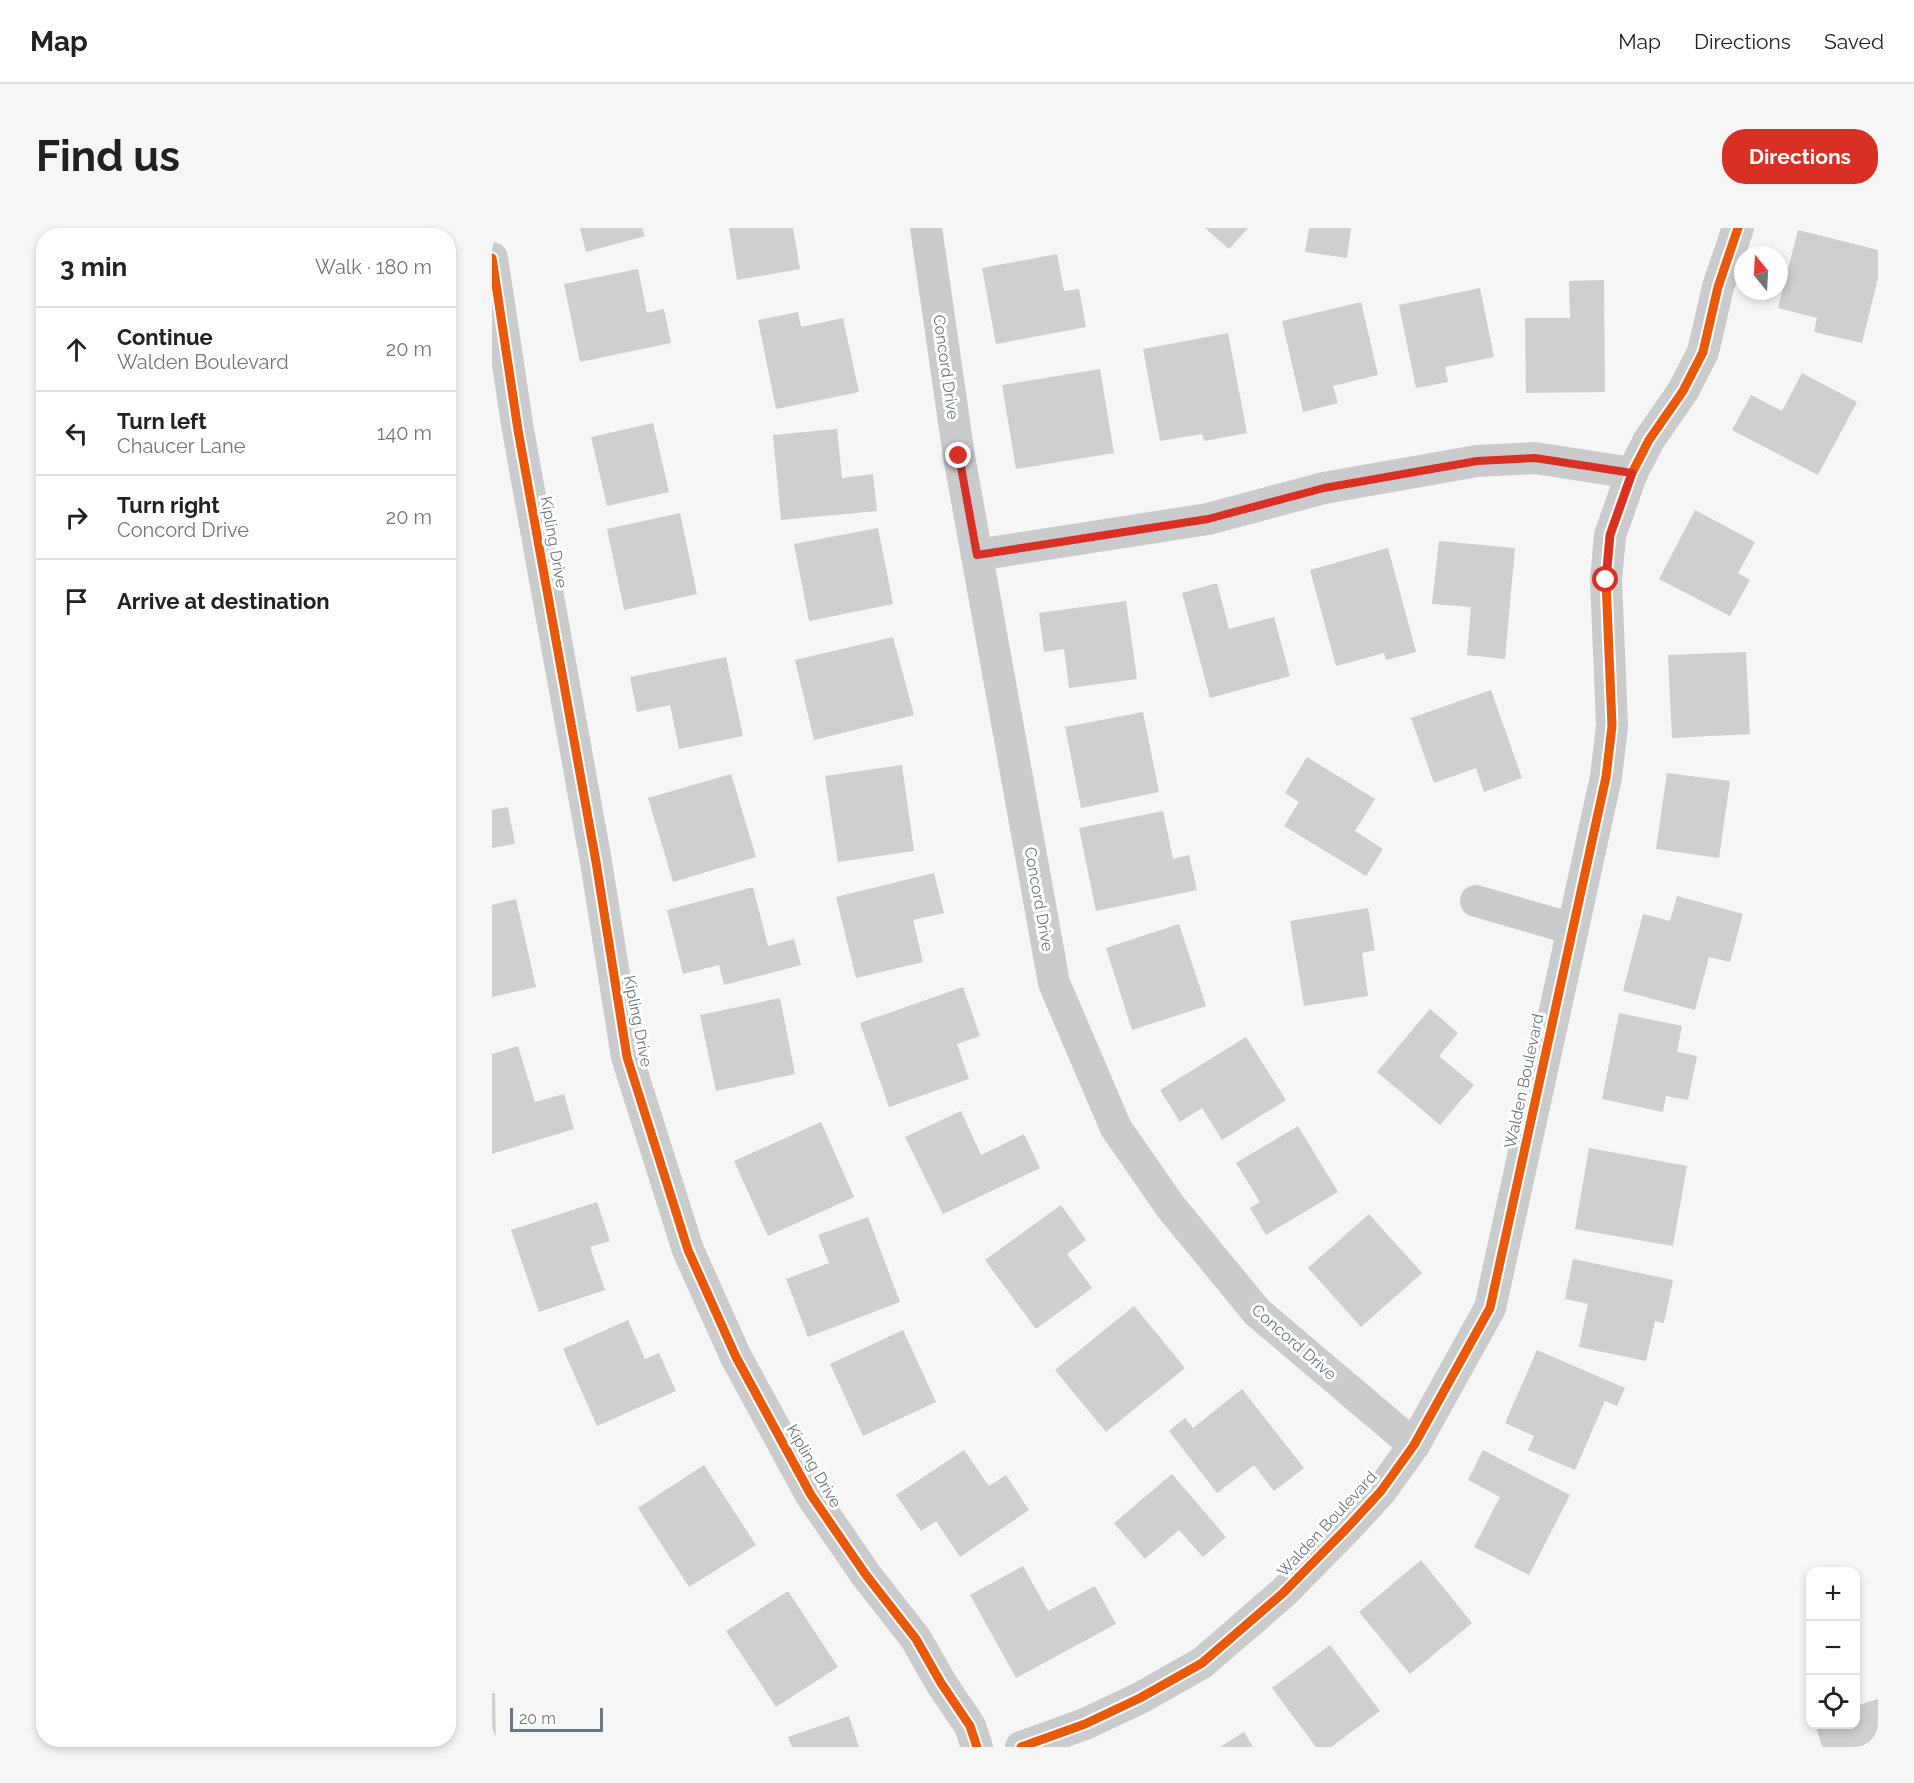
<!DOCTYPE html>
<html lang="en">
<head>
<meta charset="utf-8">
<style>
  :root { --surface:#fff; --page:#f6f6f6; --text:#202124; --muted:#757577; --line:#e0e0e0; --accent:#d93025 }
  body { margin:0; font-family:Raleway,sans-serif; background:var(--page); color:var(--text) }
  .controls { position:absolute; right:18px; bottom:18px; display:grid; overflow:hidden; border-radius:12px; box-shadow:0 3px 9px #0003 }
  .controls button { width:54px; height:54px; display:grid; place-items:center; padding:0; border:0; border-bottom:2px solid var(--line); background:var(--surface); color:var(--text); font:30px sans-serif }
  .compass { position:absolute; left:1242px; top:18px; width:54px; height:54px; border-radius:50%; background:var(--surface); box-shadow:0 3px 9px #0003; rotate:342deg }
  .scale { position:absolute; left:18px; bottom:15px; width:93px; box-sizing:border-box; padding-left:6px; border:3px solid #697883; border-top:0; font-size:16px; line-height:21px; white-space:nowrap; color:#697883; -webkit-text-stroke:4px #fff; paint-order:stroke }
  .stop { position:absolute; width:18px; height:18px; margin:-14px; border:4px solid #d93025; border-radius:50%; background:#fff }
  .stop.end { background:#d93025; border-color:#fff; box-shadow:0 2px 6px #0008 }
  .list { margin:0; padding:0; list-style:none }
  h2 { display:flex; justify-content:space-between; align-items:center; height:78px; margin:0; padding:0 24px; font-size:26px }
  h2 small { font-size:20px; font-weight:400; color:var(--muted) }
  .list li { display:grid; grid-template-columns:39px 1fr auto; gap:18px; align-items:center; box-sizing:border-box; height:84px; padding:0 24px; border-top:2px solid var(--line) }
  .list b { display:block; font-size:22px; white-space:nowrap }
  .list p { margin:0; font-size:20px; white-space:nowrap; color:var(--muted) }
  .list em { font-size:20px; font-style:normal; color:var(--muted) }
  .icon { flex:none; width:33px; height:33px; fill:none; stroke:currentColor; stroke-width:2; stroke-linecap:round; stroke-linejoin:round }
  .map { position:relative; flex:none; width:1386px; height:1519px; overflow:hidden; border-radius:24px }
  header { display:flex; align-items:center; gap:36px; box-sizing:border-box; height:84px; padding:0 30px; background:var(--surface); border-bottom:2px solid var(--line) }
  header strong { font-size:28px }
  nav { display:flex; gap:33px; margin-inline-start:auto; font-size:21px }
  .intro { display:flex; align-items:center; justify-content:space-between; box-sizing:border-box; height:144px; padding:0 36px }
  h1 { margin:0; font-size:42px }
  .button { padding:15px 27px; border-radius:24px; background:var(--accent); color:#fff; font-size:21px; font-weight:700 }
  main { display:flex; gap:36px; padding:0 36px }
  aside { flex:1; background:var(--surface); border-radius:24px; box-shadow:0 3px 9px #0003 }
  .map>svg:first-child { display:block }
</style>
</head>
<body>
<header>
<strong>Map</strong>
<nav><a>Map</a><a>Directions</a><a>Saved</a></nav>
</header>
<div class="intro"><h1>Find us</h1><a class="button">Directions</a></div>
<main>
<aside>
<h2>3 min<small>Walk · 180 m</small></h2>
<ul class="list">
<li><svg class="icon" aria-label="ahead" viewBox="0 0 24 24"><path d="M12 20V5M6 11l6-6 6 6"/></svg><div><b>Continue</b><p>Walden Boulevard</p></div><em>20 m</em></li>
<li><svg class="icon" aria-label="left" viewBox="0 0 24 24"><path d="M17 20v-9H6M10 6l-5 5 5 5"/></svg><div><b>Turn left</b><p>Chaucer Lane</p></div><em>140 m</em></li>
<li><svg class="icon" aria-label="right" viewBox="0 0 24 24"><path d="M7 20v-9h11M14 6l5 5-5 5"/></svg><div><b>Turn right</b><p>Concord Drive</p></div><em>20 m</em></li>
<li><svg class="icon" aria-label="arrive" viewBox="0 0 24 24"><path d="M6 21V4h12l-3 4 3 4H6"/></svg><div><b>Arrive at destination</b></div></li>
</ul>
</aside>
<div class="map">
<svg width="1386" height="1519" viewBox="0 0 1386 1519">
  <rect width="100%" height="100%" fill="#f6f6f6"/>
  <g fill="#cecfd0">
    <polygon points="88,0 150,0 153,8 94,24"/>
    <polygon points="237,0 301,0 308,41 245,52"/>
    <polygon points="713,0 756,0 737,21"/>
    <polygon points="817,0 859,0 855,30 813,24"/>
    <polygon points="1306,2 1386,22 1386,50 1370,115 1322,104 1325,90 1286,80"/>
    <polygon points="565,26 572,63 587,61 594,99 504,116 490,40"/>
    <polygon points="146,41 155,85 172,81 179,115 88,134 72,56"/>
    <polygon points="1112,52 1113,164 1034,165 1033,90 1078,90 1077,53"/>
    <polygon points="988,60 1002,129 953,139 956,154 924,160 907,77"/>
    <polygon points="869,74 886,147 841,158 846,175 811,184 790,93"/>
    <polygon points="306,84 309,99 351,90 367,164 284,181 266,92"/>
    <polygon points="736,105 755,205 712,213 710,206 668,213 651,121"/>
    <polygon points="608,141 622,225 524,241 510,157"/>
    <polygon points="1310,145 1365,174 1326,247 1240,202 1259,167 1290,183"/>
    <polygon points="161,195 177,264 115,278 99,209"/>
    <polygon points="345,201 350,250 381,246 385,283 289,292 281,207"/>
    <polygon points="1203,282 1263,314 1246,345 1258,352 1238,388 1167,351"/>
    <polygon points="188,285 205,366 132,382 115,301"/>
    <polygon points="386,300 401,376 317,393 302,316"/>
    <polygon points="947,313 1023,320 1013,431 975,427 979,379 940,376"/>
    <polygon points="896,320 924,424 894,432 892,425 844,438 818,342"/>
    <polygon points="725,355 737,401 782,389 798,448 718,470 690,365"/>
    <polygon points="634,373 645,451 577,460 572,421 552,424 547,385"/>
    <polygon points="401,409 422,487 322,512 303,432"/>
    <polygon points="1254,424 1258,506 1180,510 1176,427"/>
    <polygon points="234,429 251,508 187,521 178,477 145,484 138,449"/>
    <polygon points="999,462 1030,550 992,564 984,540 942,555 919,490"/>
    <polygon points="651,484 667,564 589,580 573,499"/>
    <polygon points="815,529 883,571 863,603 891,621 874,648 792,598 807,574 793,565"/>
    <polygon points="410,537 422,623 346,634 333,548"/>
    <polygon points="1175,545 1238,553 1227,630 1164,621"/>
    <polygon points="239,546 264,629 181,654 156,570"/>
    <polygon points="16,579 23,616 0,620 0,582"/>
    <polygon points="671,583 681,631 697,627 705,662 604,683 587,600"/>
    <polygon points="442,645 452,685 421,692 431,734 364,750 344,669"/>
    <polygon points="261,659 276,718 302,711 309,737 232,757 227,737 191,746 175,682"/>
    <polygon points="1185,668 1251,686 1238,734 1217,729 1203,782 1131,763 1151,686 1178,693"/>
    <polygon points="24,671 44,759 0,769 0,677"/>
    <polygon points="876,680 883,722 870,725 876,768 812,778 798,693"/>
    <polygon points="687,696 714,778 640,802 614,720"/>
    <polygon points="471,759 488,808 465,816 477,851 397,879 368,795"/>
    <polygon points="288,770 303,846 224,863 208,787"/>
    <polygon points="938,781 966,805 947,828 982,857 948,897 885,844"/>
    <polygon points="1127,785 1190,798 1185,824 1205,828 1196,872 1174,868 1171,884 1110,871"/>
    <polygon points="754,809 794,872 730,912 710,880 688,894 668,862"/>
    <polygon points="26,818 43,874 72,866 82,901 0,926 0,826"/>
    <polygon points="469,883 489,927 532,906 548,940 451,986 413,909"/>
    <polygon points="329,894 362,969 276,1008 242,933"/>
    <polygon points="806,898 846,964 774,1007 758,980 768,974 744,935"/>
    <polygon points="1097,920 1195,938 1181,1018 1083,1001"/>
    <polygon points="105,974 118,1013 98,1019 113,1062 47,1084 19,1002"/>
    <polygon points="569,977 594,1012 575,1026 600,1060 544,1101 493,1032"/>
    <polygon points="877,986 930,1045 869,1099 816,1040"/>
    <polygon points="376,989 408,1074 316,1109 294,1051 337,1035 326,1007"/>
    <polygon points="1081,1031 1181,1052 1172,1095 1163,1093 1154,1133 1087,1119 1096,1076 1073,1071"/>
    <polygon points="642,1078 693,1140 614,1204 563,1142"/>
    <polygon points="136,1092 153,1131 167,1125 184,1163 105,1198 71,1121"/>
    <polygon points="411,1102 444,1174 371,1208 338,1136"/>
    <polygon points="1045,1122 1133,1160 1125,1178 1113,1173 1083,1242 1036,1222 1042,1208 1013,1195"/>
    <polygon points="750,1161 812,1240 782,1263 762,1237 725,1265 677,1203 693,1190 701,1200"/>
    <polygon points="472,1222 497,1258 514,1247 537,1282 468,1329 444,1293 429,1303 404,1267"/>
    <polygon points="991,1222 1078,1267 1037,1347 982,1319 1008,1269 976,1252"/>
    <polygon points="212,1237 264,1317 197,1359 146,1280"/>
    <polygon points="680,1246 734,1309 711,1329 687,1302 653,1331 622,1295"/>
    <polygon points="929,1332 980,1395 918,1446 867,1384"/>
    <polygon points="531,1338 556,1383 603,1358 624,1396 524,1450 478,1367"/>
    <polygon points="296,1363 346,1439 284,1479 234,1403"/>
    <polygon points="838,1417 888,1483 839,1519 824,1519 780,1460"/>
    <polygon points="0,1465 3,1465 4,1519 0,1519"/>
    <polygon points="1386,1471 1386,1519 1330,1519 1323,1496 1364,1496 1364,1478"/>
    <polygon points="357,1488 367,1519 300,1519 296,1509"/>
    <polygon points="752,1504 761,1519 728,1519"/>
  </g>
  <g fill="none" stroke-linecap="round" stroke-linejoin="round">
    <g stroke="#c9cbcc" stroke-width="32">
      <polyline points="434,0 467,228 562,755 624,900 678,978 765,1084 922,1217"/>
      <polyline points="0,30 26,202 104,634 135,829 196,1022 244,1129 319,1267 374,1347 424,1411 449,1455 478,1498 485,1519"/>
      <polyline points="485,327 716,291 832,260 985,233 1043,230 1140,245"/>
      <polyline points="984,673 1081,701"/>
      <polyline points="529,1519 593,1496 648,1470 710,1435 791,1365 856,1299 889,1263 922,1217 998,1080 1114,549 1120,498 1114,352 1118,307 1140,245 1157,212 1191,163 1211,124 1226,59 1246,0"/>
    </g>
    <g stroke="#fff" stroke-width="13">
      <g id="cycleway">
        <polyline points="0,30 26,202 104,634 135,829 196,1022 244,1129 319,1267 374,1347 424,1411 449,1455 478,1498 485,1519"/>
        <polyline points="529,1519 593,1496 648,1470 710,1435 791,1365 856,1299 889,1263 922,1217 998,1080 1114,549 1120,498 1114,352 1118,307 1140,245 1157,212 1191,163 1211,124 1226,59 1246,0"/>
      </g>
    </g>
    <use href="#cycleway" stroke="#e8590c" stroke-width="9"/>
  </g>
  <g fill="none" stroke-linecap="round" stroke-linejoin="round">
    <polyline stroke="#d93025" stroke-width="8" points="467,228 485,327 716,291 832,260 985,233 1043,230 1140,245 1118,307 1114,352"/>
  </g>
  <g text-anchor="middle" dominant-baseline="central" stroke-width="6" stroke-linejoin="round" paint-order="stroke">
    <g font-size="16" fill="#697883" stroke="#fff">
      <text transform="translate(454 139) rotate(82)">Concord Drive</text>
      <text transform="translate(62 314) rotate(80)">Kipling Drive</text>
      <text transform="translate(547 671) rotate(80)">Concord Drive</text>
      <text transform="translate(146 793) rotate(79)">Kipling Drive</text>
      <text transform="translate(1032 853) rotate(-78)">Walden Boulevard</text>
      <text transform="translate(802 1114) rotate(41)">Concord Drive</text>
      <text transform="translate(322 1238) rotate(60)">Kipling Drive</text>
      <text transform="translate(835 1296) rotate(-47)">Walden Boulevard</text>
    </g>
  </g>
</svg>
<div class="controls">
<button>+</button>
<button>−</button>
<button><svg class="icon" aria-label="locate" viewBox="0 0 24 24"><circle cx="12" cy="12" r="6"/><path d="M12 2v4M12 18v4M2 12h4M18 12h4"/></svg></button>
</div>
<svg class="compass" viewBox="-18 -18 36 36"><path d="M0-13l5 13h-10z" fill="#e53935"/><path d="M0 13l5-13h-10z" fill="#757577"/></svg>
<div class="scale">20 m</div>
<div class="stop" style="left:1114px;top:352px"></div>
<div class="stop end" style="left:467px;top:228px"></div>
</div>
</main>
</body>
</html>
